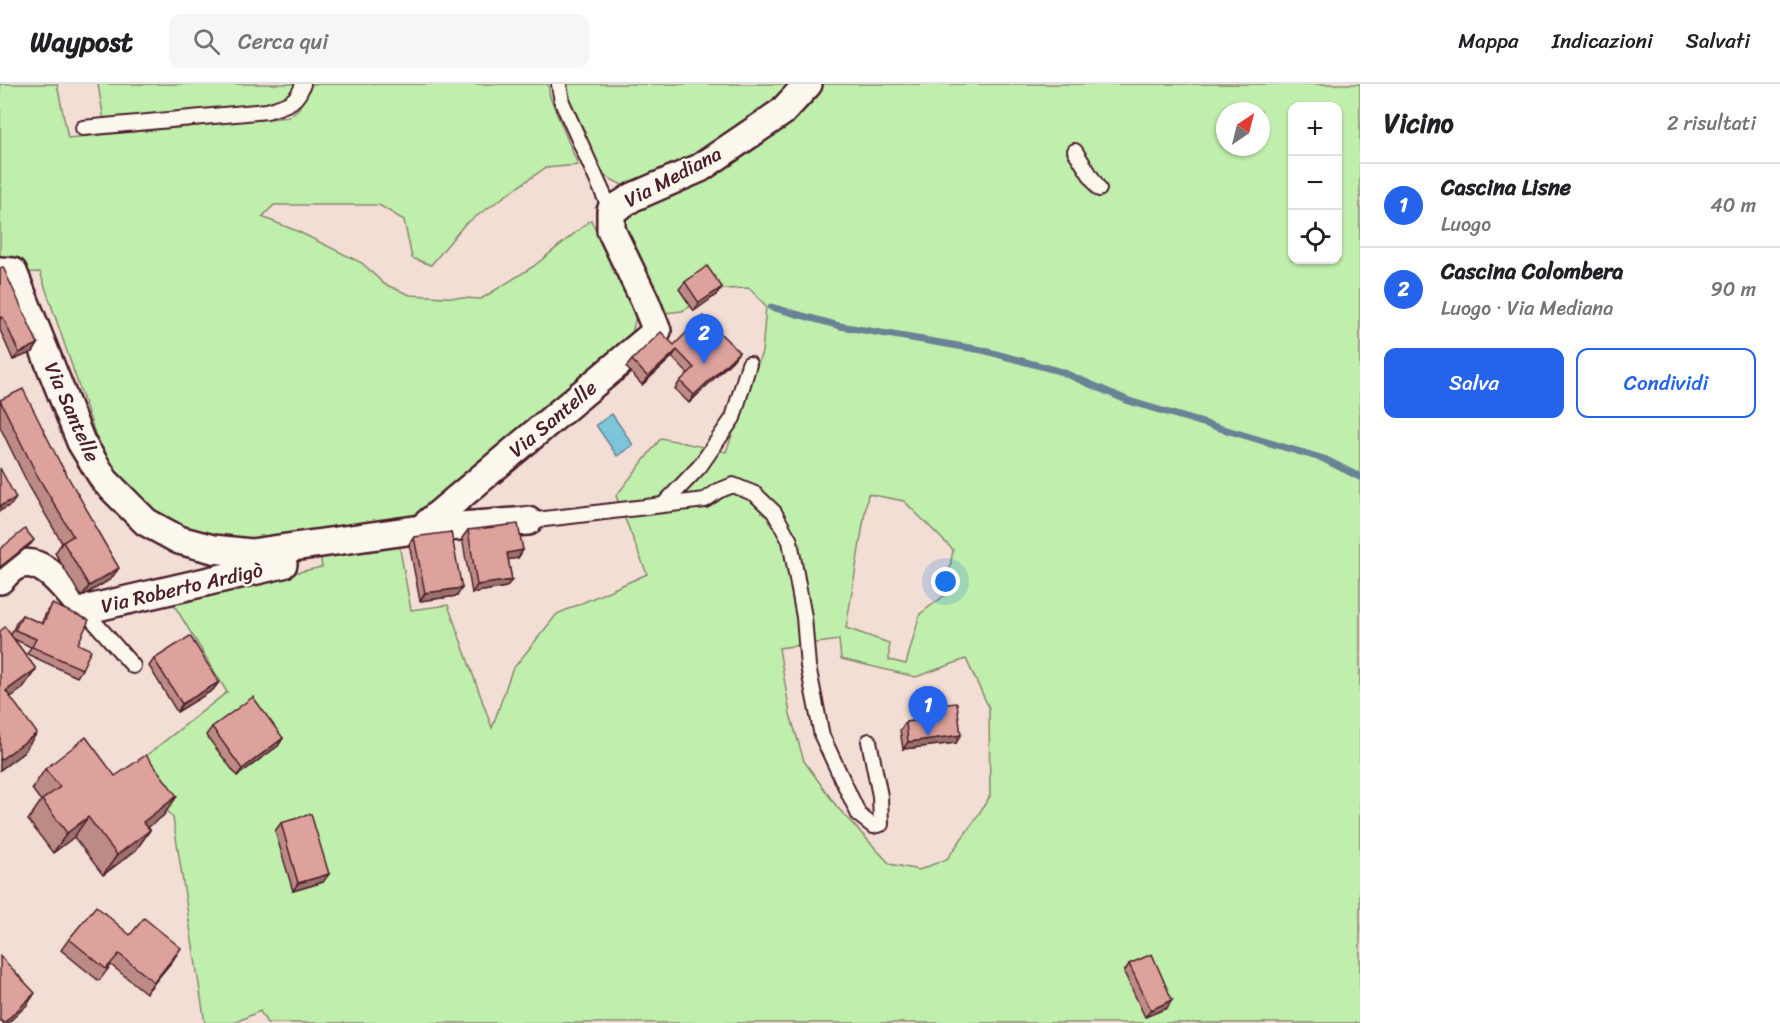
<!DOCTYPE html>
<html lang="it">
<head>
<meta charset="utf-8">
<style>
  :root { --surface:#fff; --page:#f6f6f6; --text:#202124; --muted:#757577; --line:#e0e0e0; --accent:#2563eb }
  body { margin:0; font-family:Sriracha,sans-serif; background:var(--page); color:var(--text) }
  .controls { position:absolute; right:18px; top:18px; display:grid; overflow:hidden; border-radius:12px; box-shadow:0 2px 4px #0004 }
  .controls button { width:54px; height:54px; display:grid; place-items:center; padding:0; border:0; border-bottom:2px solid var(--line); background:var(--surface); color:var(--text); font:30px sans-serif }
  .compass { position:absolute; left:1216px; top:18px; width:54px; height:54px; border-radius:50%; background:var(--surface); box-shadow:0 2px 4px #0004; rotate:35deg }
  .you { position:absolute; left:946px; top:498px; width:21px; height:21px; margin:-15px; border:4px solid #fff; border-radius:50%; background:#1a73e8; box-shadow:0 0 0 9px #1a73e833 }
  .badge { display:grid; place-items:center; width:39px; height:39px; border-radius:50%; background:var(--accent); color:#fff; font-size:20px; font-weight:700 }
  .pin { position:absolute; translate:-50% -50px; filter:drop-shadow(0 2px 3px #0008) }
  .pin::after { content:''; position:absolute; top:32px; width:21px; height:18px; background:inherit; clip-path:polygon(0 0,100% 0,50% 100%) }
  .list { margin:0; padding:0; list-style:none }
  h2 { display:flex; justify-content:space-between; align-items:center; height:78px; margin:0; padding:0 24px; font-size:26px }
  h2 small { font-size:20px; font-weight:400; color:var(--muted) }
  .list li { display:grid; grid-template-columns:39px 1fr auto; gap:18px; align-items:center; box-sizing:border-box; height:84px; padding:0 24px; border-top:2px solid var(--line) }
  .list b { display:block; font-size:22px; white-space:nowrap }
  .list p { margin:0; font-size:20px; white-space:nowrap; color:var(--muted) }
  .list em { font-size:20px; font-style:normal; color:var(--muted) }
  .actions { display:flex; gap:12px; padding:18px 24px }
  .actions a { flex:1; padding:14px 0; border:2px solid var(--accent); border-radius:12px; text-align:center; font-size:21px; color:var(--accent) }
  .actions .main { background:var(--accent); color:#fff }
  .icon { flex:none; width:33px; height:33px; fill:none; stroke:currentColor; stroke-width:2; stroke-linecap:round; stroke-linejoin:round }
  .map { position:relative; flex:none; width:1360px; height:939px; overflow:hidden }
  header { display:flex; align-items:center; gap:36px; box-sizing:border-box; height:84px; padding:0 30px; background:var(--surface); border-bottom:2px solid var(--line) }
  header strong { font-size:28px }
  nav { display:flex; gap:33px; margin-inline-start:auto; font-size:21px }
  .search { width:420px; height:54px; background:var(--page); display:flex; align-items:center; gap:15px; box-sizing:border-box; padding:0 21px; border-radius:12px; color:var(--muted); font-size:22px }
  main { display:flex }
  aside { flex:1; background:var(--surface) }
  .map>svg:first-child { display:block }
</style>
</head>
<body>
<header>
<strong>Waypost</strong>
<div class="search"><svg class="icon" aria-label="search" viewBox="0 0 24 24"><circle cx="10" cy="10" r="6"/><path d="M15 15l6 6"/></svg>Cerca qui</div>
<nav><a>Mappa</a><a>Indicazioni</a><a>Salvati</a></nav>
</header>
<main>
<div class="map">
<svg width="1360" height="939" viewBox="0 0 1360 939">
  <rect width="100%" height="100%" fill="#f2ded4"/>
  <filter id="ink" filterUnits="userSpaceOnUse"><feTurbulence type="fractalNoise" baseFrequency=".0167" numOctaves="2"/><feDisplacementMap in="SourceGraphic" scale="12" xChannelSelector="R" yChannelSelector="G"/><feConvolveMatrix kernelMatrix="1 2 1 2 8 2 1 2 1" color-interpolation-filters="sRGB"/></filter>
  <g filter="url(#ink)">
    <g fill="#c0eeac" stroke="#85866c" stroke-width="1.5" fill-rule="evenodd">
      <polygon points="0,0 57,0 68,54 288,33 299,24 310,0 548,0 550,13 578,81 545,84 464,141 431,181 412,174 404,136 379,121 274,121 262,133 297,147 362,179 384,200 410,211 481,215 534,182 591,136 636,233 630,257 408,440 221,460 168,438 123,405 103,373 40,188 11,189 0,187"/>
      <polygon points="98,0 296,0 289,12 279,19 104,36"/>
      <polygon points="564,0 792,0 773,22 693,77 624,102 601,90 567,16"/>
      <path d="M 822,0 L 1360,0 L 1360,939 L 267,939 L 260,927 L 234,939 L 205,939 L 173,734 L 133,682 L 227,608 L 171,516 L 322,483 L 320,468 L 399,460 L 411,526 L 448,521 L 492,644 L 512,586 L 557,530 L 647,490 L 616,412 L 661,354 L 726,368 L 762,268 L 766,222 L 749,204 L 724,205 L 682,227 L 655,230 L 617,146 L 624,125 L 766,57 L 795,33 ZM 1292,22 L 1338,22 L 1338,176 L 1292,176 ZM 1225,27 L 1261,27 L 1261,63 L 1225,63 ZM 868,410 L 904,417 L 953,466 L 945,511 L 920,530 L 906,580 L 889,576 L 889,559 L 846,544 ZM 839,556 L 841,575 L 916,593 L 966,575 L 989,624 L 990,712 L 975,736 L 947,775 L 919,786 L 890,780 L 837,723 L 804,677 L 790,630 L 779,564 Z"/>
    </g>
    <polygon fill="#7bc5db" stroke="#678395" stroke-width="1.5" points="612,330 633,361 617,372 596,341"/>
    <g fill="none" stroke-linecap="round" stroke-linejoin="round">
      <polyline stroke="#678395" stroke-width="7" points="771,223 840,242 982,266 1062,288 1129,317 1324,375 1360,393"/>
      <g stroke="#4a1f2b" stroke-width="18">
        <g id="lane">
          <polyline points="559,0 562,18 611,127"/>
          <path d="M 83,44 L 267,27 C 285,21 297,20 303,0"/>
          <polyline points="1075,67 1099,105"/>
          <polyline points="664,420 700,382 733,334 749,280"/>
          <polyline points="528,437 705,416 718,407 733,401 755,410 774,428 790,457 804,533 808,582 822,652 859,731 873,742 881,740 880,712 869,657"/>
          <polyline points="84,526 133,582"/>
        </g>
      </g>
      <g stroke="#4a1f2b" stroke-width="32">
        <g id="street">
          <polyline points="0,187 13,188 81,358 105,397 146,438 179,456 213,465 251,469 421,445 657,247 645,217 611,146 611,127 633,113 700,84 782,28 808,0"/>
          <polyline points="421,445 528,437"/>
          <path d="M 0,496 C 4,492 9,486 14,483 C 42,467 68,509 84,526 L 283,480"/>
        </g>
      </g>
      <use href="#lane" stroke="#fbf7ec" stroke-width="14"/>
      <use href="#street" stroke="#fbf7ec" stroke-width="27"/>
    </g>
    <g fill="#bd8b85" stroke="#4a1f2b" stroke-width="1.5">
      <polygon points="0,184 38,260 33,268 13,276 0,246"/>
      <polygon points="685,198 722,203 716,211 694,227 679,205"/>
      <polygon points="674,261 739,268 733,276 689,319 675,305 680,297 688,290 672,273 642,301 626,283 632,276"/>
      <polygon points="0,316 60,379 94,442 111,495 81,513 55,469 62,459 29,402 0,343"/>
      <polygon points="468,446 523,466 518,474 508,475 512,496 506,503 472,509 462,454"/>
      <polygon points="414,453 457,512 420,517 409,460"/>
      <polygon points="52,520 78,560 82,585 77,593 27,570 31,563 14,555 36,585 22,605 10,613 23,669 0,686 11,551 16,539 22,531 41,540 47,527"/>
      <polygon points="154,575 219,598 213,606 177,628 149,582"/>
      <polygon points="926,622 956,659 903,665 900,646 906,638 922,636 921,630"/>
      <polygon points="212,643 283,654 278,662 237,692 206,651"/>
      <polygon points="45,685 115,692 177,712 163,732 148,743 150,746 136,766 103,791 74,753 53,769 28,736 41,717 32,705"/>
      <polygon points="281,739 323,798 293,807 275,747"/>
      <polygon points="130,851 173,876 146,909 111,881 99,897 61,866 69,855"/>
      <polygon points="1129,880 1167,924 1145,933 1124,888"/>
    </g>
    <g fill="#9a716c" stroke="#4a1f2b" stroke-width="1.5">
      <polygon points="722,203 716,211 694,227 699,219"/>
      <polygon points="38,260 33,268 13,276 19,269"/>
      <polygon points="677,266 672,273 642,301 648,293"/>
      <polygon points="739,268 733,276 689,319 694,311"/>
      <polygon points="16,414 11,421 0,427 0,422"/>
      <polygon points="34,456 31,460 0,485 0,483"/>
      <polygon points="523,466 518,474 501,477 507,469"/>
      <polygon points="119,484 111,495 81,513 89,502"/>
      <polygon points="512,496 506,503 472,509 477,501"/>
      <polygon points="462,504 457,512 420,517 425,509"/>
      <polygon points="36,585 22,605 0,621 6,607"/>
      <polygon points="219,598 213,606 177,628 182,620"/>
      <polygon points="37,649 23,669 0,686 0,676"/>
      <polygon points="961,651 956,659 903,665 908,658"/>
      <polygon points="283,654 278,662 237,692 242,685"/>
      <polygon points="177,712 163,732 129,758 143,738"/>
      <polygon points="88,733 74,753 53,769 67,749"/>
      <polygon points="150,746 136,766 103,791 117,771"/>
      <polygon points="329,790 323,798 293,807 298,799"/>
      <polygon points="181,864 173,876 146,909 154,898"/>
      <polygon points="35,909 27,921 8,939 4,939"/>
      <polygon points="1172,916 1167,924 1145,933 1151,926"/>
    </g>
    <g fill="#dca29b" stroke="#4a1f2b" stroke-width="1.5">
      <polygon points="707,182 722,203 699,219 685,198"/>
      <polygon points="3,183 38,260 19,269 3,233 0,235 0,184"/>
      <polygon points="703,232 739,268 694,311 680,297 694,284 677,266 648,293 632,276 661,248 674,261"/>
      <polygon points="23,305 60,379 95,440 94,441 119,484 89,502 63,458 73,452 37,391 0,316"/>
      <polygon points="0,384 16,414 0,422"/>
      <polygon points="518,440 523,466 507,469 512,496 477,501 468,446"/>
      <polygon points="25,445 34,456 0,483 0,465"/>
      <polygon points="451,448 462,504 425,509 414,453"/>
      <polygon points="52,520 89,536 78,560 91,566 82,585 32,563 36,555 15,546 22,531 43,540"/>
      <polygon points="5,543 36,585 6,607 37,649 0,676 0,547"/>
      <polygon points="190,552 219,598 182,620 154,575"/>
      <polygon points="253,613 283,654 242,685 212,643"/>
      <polygon points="957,619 961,651 908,658 906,638 928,635 926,622"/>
      <polygon points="86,653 115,692 146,671 177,712 143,738 150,746 117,771 88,733 67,749 42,716 60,703 45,685"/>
      <polygon points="311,730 329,790 298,799 281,739"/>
      <polygon points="96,822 130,851 144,834 181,864 154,898 119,870 106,885 69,855"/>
      <polygon points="1152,870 1172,916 1151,926 1129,880"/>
      <polygon points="0,872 35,909 4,939 0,936"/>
    </g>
  </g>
  <g text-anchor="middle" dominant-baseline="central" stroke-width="5" stroke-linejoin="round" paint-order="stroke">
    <g font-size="20" fill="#4a1f2b" stroke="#fbf7ec">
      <text transform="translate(673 93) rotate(-28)">Via Mediana</text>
      <text transform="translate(72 328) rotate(66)">Via Santelle</text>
      <text transform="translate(553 335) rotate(-40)">Via Santelle</text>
      <text transform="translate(182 504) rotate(-13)">Via Roberto Ardigò</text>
    </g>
  </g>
</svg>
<div class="controls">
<button>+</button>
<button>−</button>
<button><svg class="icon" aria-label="locate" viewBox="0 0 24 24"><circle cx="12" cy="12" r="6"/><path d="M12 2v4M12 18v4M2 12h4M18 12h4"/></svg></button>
</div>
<svg class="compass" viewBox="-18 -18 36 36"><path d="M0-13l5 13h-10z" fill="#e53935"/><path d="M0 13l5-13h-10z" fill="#757577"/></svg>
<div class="you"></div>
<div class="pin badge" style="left:928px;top:652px">1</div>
<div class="pin badge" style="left:704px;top:280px">2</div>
</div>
<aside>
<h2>Vicino<small>2 risultati</small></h2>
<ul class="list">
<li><span class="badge">1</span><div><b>Cascina Lisne</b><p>Luogo</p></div><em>40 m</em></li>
<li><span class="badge">2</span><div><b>Cascina Colombera</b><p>Luogo · Via Mediana</p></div><em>90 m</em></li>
</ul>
<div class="actions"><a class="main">Salva</a><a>Condividi</a></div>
</aside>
</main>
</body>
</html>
